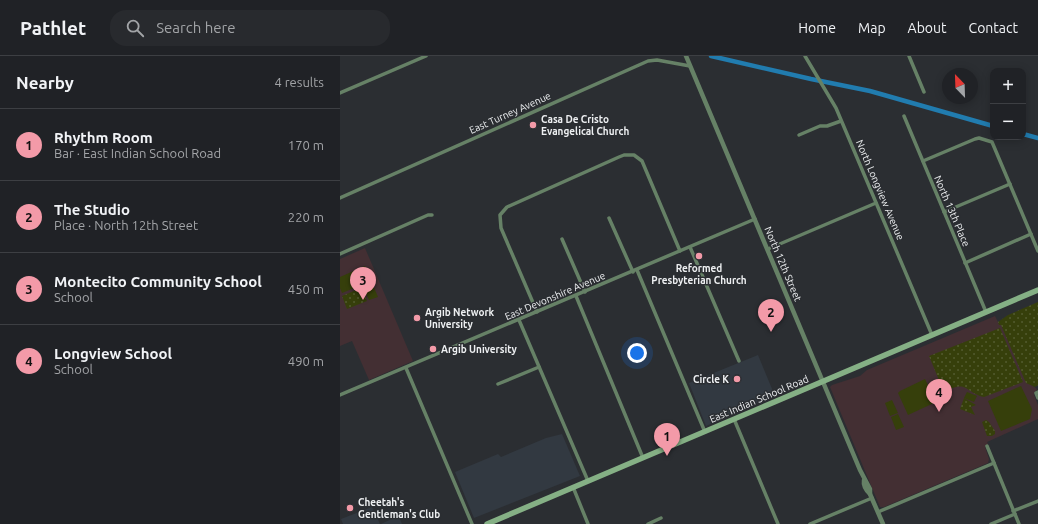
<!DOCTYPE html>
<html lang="en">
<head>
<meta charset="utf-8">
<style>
  :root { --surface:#202226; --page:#282a2e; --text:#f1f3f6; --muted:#a2a4a7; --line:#3d3f43; --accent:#f39aa8 }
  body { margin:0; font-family:Ubuntu,sans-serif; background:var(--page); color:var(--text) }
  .controls { position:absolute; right:12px; top:12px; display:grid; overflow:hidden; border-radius:8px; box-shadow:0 2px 10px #0003 }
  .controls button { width:36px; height:36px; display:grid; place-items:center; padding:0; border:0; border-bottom:1px solid var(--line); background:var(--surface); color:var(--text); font:20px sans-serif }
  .compass { position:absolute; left:602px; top:12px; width:36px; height:36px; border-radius:50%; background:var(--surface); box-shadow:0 2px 10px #0003; rotate:337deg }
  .you { position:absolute; left:297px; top:297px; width:14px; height:14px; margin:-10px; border:3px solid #fff; border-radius:50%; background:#1a73e8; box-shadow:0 0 0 6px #1a73e833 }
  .badge { display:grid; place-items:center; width:26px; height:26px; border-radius:50%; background:var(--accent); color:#111; font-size:13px; font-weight:700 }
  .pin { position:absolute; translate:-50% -33px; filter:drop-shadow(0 1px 2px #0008) }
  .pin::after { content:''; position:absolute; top:21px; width:14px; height:12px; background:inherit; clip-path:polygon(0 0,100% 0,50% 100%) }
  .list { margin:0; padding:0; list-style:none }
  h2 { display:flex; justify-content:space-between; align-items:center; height:52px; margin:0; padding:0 16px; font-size:17px }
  h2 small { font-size:13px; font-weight:400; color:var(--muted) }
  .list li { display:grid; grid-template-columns:26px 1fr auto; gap:12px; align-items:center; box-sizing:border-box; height:72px; padding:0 16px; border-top:1px solid var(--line) }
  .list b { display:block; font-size:15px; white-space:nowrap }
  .list p { margin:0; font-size:13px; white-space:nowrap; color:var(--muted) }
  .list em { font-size:13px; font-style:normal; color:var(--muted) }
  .icon { flex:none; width:22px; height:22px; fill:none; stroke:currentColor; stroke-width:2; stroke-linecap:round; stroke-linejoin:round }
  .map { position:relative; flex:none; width:698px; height:468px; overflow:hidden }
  header { display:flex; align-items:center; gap:24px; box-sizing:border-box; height:56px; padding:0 20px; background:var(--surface); border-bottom:1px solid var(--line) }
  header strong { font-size:19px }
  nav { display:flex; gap:22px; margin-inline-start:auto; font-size:14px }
  .search { width:280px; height:36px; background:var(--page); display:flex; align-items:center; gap:10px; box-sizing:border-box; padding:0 14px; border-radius:16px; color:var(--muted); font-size:15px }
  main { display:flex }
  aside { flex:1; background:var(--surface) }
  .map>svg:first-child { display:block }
</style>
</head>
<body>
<header>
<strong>Pathlet</strong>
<div class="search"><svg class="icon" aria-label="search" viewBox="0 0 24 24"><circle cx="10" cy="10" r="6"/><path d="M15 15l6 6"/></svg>Search here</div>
<nav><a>Home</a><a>Map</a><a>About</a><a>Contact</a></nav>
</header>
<main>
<aside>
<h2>Nearby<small>4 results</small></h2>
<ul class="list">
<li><span class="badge">1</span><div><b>Rhythm Room</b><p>Bar · East Indian School Road</p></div><em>170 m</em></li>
<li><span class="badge">2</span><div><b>The Studio</b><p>Place · North 12th Street</p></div><em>220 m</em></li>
<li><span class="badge">3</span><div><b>Montecito Community School</b><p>School</p></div><em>450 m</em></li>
<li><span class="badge">4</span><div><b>Longview School</b><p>School</p></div><em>490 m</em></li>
</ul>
</aside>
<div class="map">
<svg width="698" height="468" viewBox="0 0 698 468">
  <defs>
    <pattern id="green-dots" width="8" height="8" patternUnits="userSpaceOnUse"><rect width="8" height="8" fill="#363f0b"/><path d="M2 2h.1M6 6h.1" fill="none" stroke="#535b2f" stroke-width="1.8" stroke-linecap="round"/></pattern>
  </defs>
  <rect width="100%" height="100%" fill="#2b2e32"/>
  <g fill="#323941">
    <polygon points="418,299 435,340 366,370 349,327"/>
    <polygon points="222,378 240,420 134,462 115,416 158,398 161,401 206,382"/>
    <polygon points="32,451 40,468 3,468 1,463"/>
    <polygon points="56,461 59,461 62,468 41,468"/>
  </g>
  <g fill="#432f33">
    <polygon points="25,192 73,305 29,324 12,285 0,290 0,203"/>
    <polygon points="655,260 659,268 661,268 689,327 697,333 694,339 698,349 698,363 647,386 648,388 645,391 649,403 648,407 544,451 540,451 490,331 492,329 520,320 527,314"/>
  </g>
  <g fill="url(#green-dots)">
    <polygon points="21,232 27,245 7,253 2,240"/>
    <polygon points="698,246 698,329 695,331 686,327 661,269 659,269 658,266 668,259"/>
    <path d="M 660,272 L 683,326 L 644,341 C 624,336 628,323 604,336 L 589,300 Z"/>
    <polygon points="624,342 636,349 631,351 635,359 620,353"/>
    <polygon points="646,364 649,366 655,375 655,378 652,380 647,380 642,366"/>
  </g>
  <g fill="#363f0b">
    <polygon points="25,210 31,225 2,237 0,232 0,221"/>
    <polygon points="32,227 38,241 29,244 23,231"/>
    <polygon points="585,323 596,346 568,359 558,337 560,335"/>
    <polygon points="681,330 692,353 690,363 661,375 648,345"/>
    <polygon points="627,336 637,340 634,346 624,342"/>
    <polygon points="552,344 558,357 550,360 545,347"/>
    <polygon points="558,358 564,371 556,374 551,361"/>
  </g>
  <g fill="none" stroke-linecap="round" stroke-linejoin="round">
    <g stroke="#217caf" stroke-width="4.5">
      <polyline points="371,0 471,23 530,35 653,70"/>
      <polyline points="683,78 698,82"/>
    </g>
    <g stroke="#668166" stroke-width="3.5">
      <polyline points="465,0 496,52 592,279"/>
      <polyline points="569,0 584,36"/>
      <polyline points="0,37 86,0"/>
      <polyline points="564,60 646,256"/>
      <polyline points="459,79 480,70 487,70 501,65"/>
      <polyline points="583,105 635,83 639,82 652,86 698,195"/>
      <polyline points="0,142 308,5 317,4 350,10"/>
      <polyline points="604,156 670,128"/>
      <polyline points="269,162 293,216"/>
      <polyline points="222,183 245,236"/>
      <polyline points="350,191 399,305"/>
      <polyline points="428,193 536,147"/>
      <polyline points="0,198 88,159 92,159"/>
      <polyline points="625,207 691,178"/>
      <polyline points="297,214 365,376"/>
      <polyline points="236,240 303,402"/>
      <polyline points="197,256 161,172 160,159 167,151 279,101 284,99 294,99 302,105 340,195"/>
      <polyline points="179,264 248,425"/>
      <polyline points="66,312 132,468"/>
      <polyline points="158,328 199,311"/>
      <polyline points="698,336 696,337 698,342"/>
      <polyline points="0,339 415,163"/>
      <polyline points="394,363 438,468"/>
      <polyline points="647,390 679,468"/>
      <polyline points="233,431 248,468"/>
      <polyline points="673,455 698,445"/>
      <polyline points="538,456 654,407"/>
      <polyline points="308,468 321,462"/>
      <polyline points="470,468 532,442"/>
      <polyline points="651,468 675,458"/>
    </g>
    <g stroke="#668166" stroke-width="4.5">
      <polyline points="346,0 520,414 530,433 530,438 543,468"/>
      <path d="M 524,424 C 523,430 526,434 530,438"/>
    </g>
    <polyline stroke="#85b085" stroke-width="5.5" points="147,468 698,234"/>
  </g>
  <g fill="#f39aa8" stroke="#2b2e32" stroke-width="1.5">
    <circle cx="193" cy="69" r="4"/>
    <circle cx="359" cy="200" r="4"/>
    <circle cx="77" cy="262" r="4"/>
    <circle cx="93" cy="293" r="4"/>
    <circle cx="397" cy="323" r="4"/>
    <circle cx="10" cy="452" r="4"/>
  </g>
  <g text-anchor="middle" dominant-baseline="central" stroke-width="3" stroke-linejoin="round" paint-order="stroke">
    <g font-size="10" fill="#edeff1" stroke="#2b2e32">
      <text transform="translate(170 57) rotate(-24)">East Turney Avenue</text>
      <text transform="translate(540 134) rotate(67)">North Longview Avenue</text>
      <text transform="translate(612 155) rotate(67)">North 13th Place</text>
      <text transform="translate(443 208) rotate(67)">North 12th Street</text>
      <text transform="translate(215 240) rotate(-23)">East Devonshire Avenue</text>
      <text transform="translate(419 343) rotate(-23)">East Indian School Road</text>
    </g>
    <g font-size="10" font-weight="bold" fill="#edeff1" stroke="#2b2e32" text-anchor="start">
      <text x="201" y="63">Casa De Cristo<tspan x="201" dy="12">Evangelical Church</tspan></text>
      <text x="359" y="212" text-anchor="middle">Reformed<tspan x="359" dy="12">Presbyterian Church</tspan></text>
      <text x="85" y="256">Argib Network<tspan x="85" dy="12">University</tspan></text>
      <text x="101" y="293">Argib University</text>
      <text x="389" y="323" text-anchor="end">Circle K</text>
      <text x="18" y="446">Cheetah's<tspan x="18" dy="12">Gentleman's Club</tspan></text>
    </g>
  </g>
</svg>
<div class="controls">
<button>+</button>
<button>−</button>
</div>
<svg class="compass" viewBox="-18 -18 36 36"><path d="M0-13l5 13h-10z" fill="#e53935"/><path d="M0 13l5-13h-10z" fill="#a2a4a7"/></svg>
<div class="you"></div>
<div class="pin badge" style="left:327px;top:400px">1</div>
<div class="pin badge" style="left:431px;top:276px">2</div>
<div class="pin badge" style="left:23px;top:244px">3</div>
<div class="pin badge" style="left:599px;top:356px">4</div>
</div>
</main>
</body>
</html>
